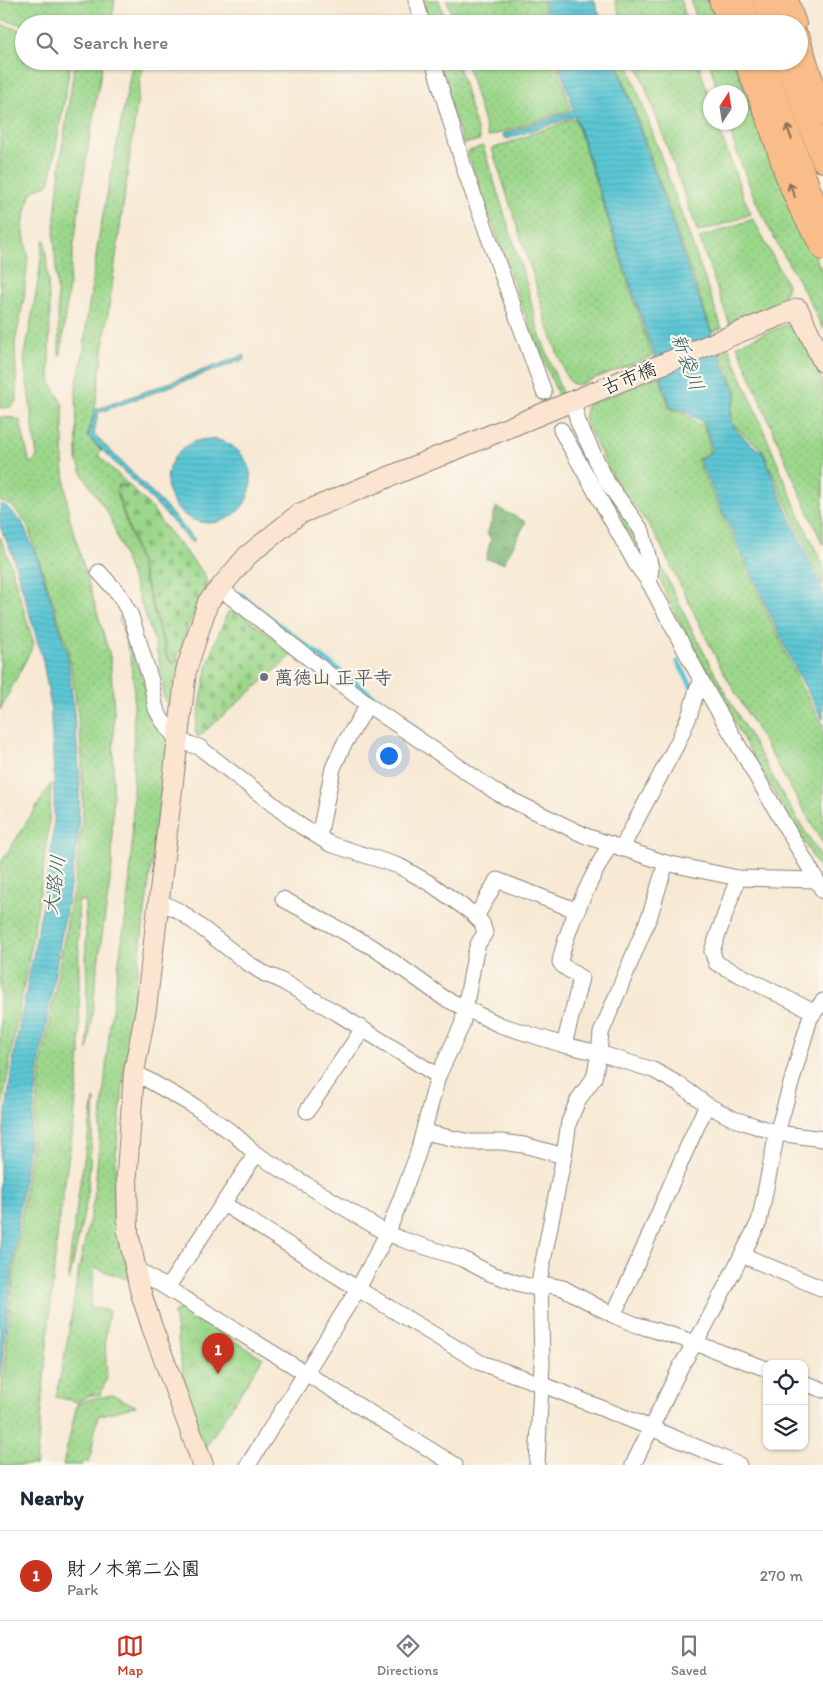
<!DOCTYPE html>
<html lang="en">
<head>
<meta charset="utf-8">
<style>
  :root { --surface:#fff; --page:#f6f6f7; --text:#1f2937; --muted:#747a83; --line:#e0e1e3; --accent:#c8321e }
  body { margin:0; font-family:Itim,"Klee One",sans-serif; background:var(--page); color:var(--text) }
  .controls { position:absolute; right:15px; bottom:15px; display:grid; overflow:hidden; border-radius:10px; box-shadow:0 1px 4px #0004 }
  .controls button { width:45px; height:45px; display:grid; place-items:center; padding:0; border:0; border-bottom:1px solid var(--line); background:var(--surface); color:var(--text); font:25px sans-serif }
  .compass { position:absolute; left:703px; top:85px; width:45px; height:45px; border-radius:50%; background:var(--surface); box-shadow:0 1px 4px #0004; rotate:12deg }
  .you { position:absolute; left:388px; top:755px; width:18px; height:18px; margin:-12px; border:4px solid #fff; border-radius:50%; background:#1a73e8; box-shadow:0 0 0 8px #1a73e833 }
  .badge { display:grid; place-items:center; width:32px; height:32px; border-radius:50%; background:var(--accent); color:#fff; font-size:16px; font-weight:700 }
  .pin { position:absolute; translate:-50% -41px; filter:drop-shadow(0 1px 2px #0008) }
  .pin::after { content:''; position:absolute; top:26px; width:18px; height:15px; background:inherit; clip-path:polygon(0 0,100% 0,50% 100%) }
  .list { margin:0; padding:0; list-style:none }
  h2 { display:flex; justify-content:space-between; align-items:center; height:65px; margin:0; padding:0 20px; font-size:21px }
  h2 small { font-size:16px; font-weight:400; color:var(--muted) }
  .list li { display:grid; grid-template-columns:32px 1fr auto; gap:15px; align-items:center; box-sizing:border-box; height:90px; padding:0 20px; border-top:1px solid var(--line) }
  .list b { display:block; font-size:19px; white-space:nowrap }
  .list p { margin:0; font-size:16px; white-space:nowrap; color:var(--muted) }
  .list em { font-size:16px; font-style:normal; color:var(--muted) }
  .icon { flex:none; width:28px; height:28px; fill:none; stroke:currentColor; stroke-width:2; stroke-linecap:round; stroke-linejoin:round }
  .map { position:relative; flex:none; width:823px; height:1465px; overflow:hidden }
  .search { position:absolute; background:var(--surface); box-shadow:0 1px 4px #0004; left:15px; right:15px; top:15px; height:55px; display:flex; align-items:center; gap:12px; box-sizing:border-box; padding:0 18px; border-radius:28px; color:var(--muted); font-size:19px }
  .sheet { height:155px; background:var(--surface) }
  nav { display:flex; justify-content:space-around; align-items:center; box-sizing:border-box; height:70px; border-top:1px solid var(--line); background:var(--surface); font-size:14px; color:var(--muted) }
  nav a { display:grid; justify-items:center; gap:2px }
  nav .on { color:var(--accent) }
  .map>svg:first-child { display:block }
</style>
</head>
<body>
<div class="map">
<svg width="823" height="1465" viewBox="0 0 823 1465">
  <defs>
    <pattern id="grass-dots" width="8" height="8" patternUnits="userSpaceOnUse" patternTransform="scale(1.25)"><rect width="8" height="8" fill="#9bd78b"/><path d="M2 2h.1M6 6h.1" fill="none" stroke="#85b877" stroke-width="1.8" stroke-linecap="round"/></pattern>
    <pattern id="forest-crowns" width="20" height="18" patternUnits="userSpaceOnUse" patternTransform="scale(1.25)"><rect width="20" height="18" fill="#7cb877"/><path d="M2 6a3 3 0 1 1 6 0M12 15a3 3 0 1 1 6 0" fill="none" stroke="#659561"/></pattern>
    <pattern id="cemetery-stones" width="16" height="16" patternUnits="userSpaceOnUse" patternTransform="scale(1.25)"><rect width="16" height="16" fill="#9bd78b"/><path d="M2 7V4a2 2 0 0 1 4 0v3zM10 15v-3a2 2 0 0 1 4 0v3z" fill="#85b877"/></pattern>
    <pattern id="park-crowns" width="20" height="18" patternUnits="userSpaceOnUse" patternTransform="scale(1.25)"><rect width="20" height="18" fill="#9bd78b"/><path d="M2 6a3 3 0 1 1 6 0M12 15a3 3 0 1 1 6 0" fill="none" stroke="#85b877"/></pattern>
    <pattern id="water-rules" width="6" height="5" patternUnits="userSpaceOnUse" patternTransform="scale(1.25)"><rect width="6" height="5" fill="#5bc6d4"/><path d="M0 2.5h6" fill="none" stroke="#4faab5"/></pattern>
  </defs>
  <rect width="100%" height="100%" fill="#fbf7ec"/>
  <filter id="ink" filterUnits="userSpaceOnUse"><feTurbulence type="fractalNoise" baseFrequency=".02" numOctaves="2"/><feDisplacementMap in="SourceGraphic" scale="10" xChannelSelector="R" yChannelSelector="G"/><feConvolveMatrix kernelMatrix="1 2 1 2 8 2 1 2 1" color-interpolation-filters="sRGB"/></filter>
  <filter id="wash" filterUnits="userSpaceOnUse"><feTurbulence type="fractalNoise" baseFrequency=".0096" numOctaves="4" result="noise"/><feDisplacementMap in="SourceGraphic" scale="20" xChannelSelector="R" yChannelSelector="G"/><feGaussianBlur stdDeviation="1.12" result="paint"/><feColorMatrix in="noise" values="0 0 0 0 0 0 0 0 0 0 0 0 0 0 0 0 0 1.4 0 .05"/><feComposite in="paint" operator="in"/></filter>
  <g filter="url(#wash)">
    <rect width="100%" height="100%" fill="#f7e9d4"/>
    <g fill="url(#grass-dots)" stroke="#5c7a54">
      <polygon points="0,0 115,0 111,24 24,24 24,25 0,19"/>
      <polygon points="420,0 439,0 446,24 427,24"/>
      <polygon points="447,0 542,0 547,24 454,24"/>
      <polygon points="615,0 681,0 687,24 623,24"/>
      <polygon points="691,0 711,0 719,24 698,24"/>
      <path d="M 0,24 L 24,31 L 24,61 L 71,61 L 50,182 L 46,186 L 38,188 L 33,192 L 30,196 L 24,219 L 23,228 L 28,256 L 24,299 L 15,343 L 17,400 C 13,407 8,408 0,408 Z"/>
      <path d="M 75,61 L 103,61 C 85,158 71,257 61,355 L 59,355 L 58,305 L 54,238 L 55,216 L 62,149 Z"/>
      <polygon points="133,61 143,61 95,409 87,436 102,451 98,455 129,485 118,485 116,490 117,495 135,549 167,657 169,661 174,663 179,659 170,712 163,695 163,680 154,640 110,517 83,475 77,460 76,386 84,350 86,325 99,236"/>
      <polygon points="437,61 457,61 480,140 463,144"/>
      <polygon points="466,61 556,61 571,109 488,137"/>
      <polygon points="617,61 627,61 722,328 712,332"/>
      <polygon points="636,61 698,61 710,101 710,122 717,123 742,193 751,214 730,222 698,232"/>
      <path d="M 709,61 L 734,61 L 763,137 L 823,274 L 823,330 C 807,291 783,257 764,219 C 749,188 738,155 727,123 L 740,122 L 740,92 L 718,92 Z"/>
      <polygon points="575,118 652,356 578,385 571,383 566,376 546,322 534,278 492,149"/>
      <polygon points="483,146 527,285 538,330 562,393 558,395 521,304 467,152"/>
      <polygon points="753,219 787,284 787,290 779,305 730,325 699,238"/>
      <polygon points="43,240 45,240 50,312 49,367 51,383 63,405 63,463 69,516 110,656 114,710 112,867 97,971 88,1050 85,901 78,901 80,1053 74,1122 58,1227 36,1465 0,1465 0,1403 15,1264 43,1056 76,873 83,811 82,757 77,708 68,648 27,524 11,505 0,501 0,417 14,418 20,421 30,464 37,457 24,359 39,276"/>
      <path d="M 787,324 L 788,326 C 795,323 798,326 803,331 L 823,383 L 823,545 L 779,445 L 737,345 Z"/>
      <polygon points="729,348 800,517 823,565 823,585 762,449 736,428 731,412 737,393 720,352"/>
      <polygon points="659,376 670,409 683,412 697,423 704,425 710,449 708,453 697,460 800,684 823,725 823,844 720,666 661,546 649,525 622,491 609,470 584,419 587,405"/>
      <polygon points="572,412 638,534 641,554 628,533 613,517 565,416"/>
      <polygon points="0,537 9,560 34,644 0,710"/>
      <polygon points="649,541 690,626 720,683 783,795 823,861 823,874 758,766 672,608 655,568"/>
      <polygon points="119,617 143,681 157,730 168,736 125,1067 116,1155 115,1178 121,1239 130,1280 95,1268 90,1306 109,1311 105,1340 107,1378 100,1395 90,1395 78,1402 56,1397 67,1343 79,1268 94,1199 110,1023 126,914 131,865 133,811 134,686 130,657"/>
      <path d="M 51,784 C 50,803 50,822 47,841 C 36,936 13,1029 0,1123 L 0,864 Z"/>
      <polygon points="94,1099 95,1100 87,1199 69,1282 69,1266 79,1190"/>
      <polygon points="113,1395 136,1406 98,1416 89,1463 84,1461 82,1465 63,1465 77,1404 91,1399"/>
    </g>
    <polygon fill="url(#forest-crowns)" stroke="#4c6a4a" points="496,507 526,522 504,563 486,559 491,538 487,535"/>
    <g fill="url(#cemetery-stones)" stroke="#5c7a54">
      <polygon points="119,486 130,486 153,509 160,521 204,574 208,586 189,623 178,659 175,662 170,661 168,657 136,548 118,495"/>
      <polygon points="237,611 294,654 198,737 195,731 208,664 218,635 228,612"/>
    </g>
    <polygon fill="url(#park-crowns)" stroke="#5c7a54" points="180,1308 263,1358 205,1448 185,1390 174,1312"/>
    <g fill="url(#water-rules)" stroke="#3c7178">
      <polygon points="544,0 594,0 603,24 549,24"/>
      <polygon points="558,61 616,61 693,283 724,367 736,393 730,413 731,420 735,429 752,445 762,451 786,509 823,590 823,720 795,668 699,460 708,455 712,449 705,424 683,410 671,408 575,116 507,139 506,137 504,138 503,134 574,110"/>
      <polygon points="244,355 245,359 98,413 94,434 164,505 195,540 192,543 160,508 88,436 95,410"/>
      <circle cx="209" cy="481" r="42"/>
      <polygon points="0,504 6,506 22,522 37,557 67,651 74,712 80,778 78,840 41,1054 19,1215 0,1378 0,1156 13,1059 43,903 51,853 54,823 54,775 50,701 43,661 12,553 0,527"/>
    </g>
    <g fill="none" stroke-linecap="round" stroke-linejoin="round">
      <g stroke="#5bc6d4" stroke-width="5">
        <polyline points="240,594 278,624 418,730"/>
        <polyline points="678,662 694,691"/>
      </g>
    </g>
  </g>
  <g filter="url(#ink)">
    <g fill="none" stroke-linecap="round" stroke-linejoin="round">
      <g stroke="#8a8278" stroke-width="17">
        <g id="street">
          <polyline points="416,0 422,24"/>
          <polyline points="433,61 465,171 544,392"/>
          <polyline points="573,402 578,422 607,482 642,531 651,569 649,582"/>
          <polyline points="561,430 636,564 649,582 709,695 823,891"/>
          <polyline points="99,572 119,594 131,616 151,681 156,709 162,720 177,740 199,747 301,826 330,844 399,866 431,884 472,913 482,923 485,933 478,944 475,955 462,1025 438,1076 417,1156 388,1232 358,1289 248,1465"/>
          <polyline points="221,589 368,705 499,794 586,836 666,863 738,878 816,880"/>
          <polyline points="319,837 333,768 344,744 368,705"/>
          <polyline points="622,849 628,836 678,742 690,714 697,689 702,683"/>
          <polyline points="738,878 712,951 716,963 814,1012"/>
          <polyline points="283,899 374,948 444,998 500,1025 564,1045 599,1053 653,1070 680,1085 707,1105 734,1119 777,1133 823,1139"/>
          <polyline points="159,901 181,912 246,962 265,974 278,979 337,1013 438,1076"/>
          <polyline points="476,917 497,880 578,911"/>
          <path d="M 564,1045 L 581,978 L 563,966 L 560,962 C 567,926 592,876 610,844"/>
          <polyline points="134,1072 194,1106 234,1134 256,1154 381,1230 401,1239 463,1259 489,1273 517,1283 540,1289 549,1285 563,1288 613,1315 634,1324 681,1338 767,1369"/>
          <polyline points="307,1111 363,1029"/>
          <polyline points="424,1132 470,1142 501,1142 524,1145 564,1156"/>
          <polyline points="224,1204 358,1289 481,1363 541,1384 651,1428 739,1465"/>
          <polyline points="742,1255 823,1289"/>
          <polyline points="136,1269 455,1465"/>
          <polyline points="167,1288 256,1154"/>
          <path d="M 613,1315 C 647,1247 673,1174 707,1105"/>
          <polyline points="804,1383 823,1390"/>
          <polyline points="537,1465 542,1364 540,1277 564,1156 569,1122 578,1100 594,1078 599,1053 601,1033 650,915 666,863"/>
          <polyline points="633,1465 681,1366 704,1328 759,1222 777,1133 800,1052 810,1018 823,1001"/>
        </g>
      </g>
      <g stroke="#8a8278" stroke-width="22">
        <polyline id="secondary" points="203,1465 152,1327 140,1290 128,1232 127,1173 134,1072 146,1009 186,671 208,602 247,556 299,514 779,316 798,309 823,362"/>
      </g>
      <g stroke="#8a8278" stroke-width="24">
        <g id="primary">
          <polyline points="720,0 730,24"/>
          <polyline points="742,0 750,24"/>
          <polyline points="765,0 773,24"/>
          <polyline points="787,0 795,24"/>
          <polyline points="799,39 823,115"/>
          <polyline points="745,61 768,119 788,180 800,208 823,249"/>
          <polyline points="763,61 822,224"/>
          <polyline points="786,61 823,161"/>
        </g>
      </g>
      <use href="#street" stroke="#fff" stroke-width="15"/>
      <use href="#secondary" stroke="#fce5d0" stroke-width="20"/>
      <use href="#primary" stroke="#f8bd89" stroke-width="22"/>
    </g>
    <defs><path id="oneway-shaft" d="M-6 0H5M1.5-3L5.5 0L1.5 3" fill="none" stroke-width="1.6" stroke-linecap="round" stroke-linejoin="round" transform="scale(1.25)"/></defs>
    <g stroke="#8a6c52">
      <use href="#oneway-shaft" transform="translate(789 132) rotate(-110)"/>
      <use href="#oneway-shaft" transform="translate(792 190) rotate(-113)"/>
    </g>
  </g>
  <circle fill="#6b7280" stroke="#fbf7ec" stroke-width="2" cx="264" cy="677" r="5"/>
  <g text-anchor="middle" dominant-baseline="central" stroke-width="4.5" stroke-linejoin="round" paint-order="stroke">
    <g font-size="19" fill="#1c1c1c" stroke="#fbf7ec">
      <text transform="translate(629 378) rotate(-22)">古市橋</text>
    </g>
    <g font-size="19" font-weight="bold" fill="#5b616d" stroke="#fbf7ec" text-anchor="start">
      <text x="274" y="677">萬徳山 正平寺</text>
    </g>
    <g font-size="20" font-style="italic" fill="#356066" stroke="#fbf7ec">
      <text transform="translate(688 362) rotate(70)">新袋川</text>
      <text transform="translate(54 885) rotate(-82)">大路川</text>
    </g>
  </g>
</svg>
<div class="controls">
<button><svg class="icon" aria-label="locate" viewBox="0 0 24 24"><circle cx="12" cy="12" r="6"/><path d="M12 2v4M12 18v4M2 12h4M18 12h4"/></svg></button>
<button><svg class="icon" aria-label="layers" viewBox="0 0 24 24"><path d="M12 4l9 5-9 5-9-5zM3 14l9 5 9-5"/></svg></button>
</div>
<svg class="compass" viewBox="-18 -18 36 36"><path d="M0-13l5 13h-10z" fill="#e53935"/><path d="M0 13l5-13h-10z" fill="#747a83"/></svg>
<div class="you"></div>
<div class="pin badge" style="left:218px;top:1374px">1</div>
<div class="search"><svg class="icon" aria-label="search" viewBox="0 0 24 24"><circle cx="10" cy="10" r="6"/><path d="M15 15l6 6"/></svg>Search here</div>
</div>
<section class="sheet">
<h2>Nearby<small></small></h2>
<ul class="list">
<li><span class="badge">1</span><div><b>財ノ木第二公園</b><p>Park</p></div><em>270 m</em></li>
</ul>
</section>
<nav>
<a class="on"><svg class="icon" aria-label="map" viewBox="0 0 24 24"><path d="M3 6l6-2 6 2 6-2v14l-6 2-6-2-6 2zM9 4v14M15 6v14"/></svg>Map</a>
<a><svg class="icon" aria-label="directions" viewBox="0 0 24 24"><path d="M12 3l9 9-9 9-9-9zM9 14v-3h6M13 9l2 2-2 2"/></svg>Directions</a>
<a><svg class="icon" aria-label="saved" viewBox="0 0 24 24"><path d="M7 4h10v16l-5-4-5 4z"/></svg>Saved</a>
</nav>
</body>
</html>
